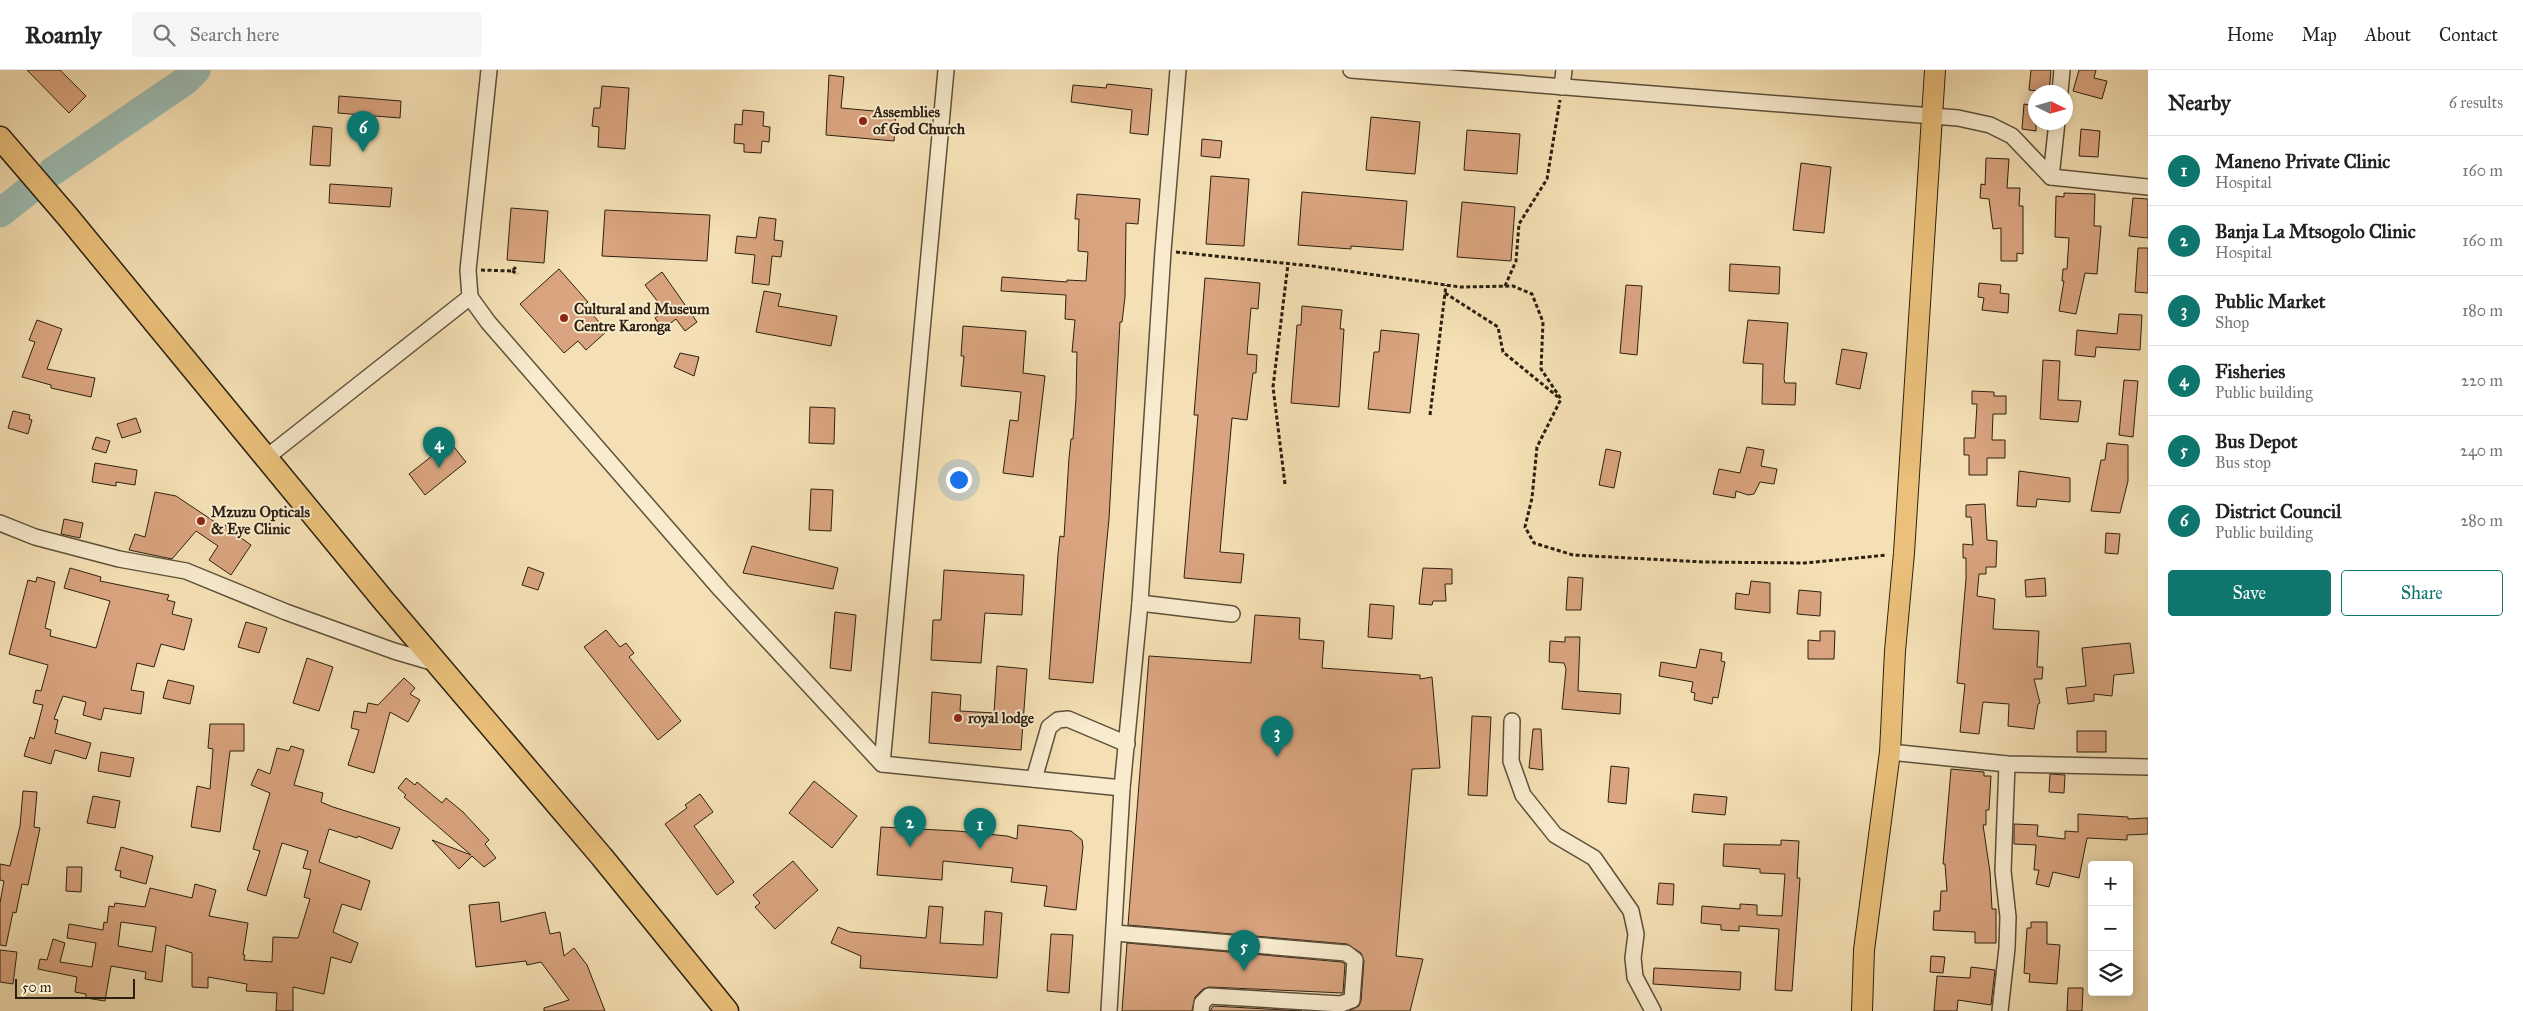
<!DOCTYPE html>
<html lang="en">
<head>
<meta charset="utf-8">
<style>
  :root { --surface:#fff; --page:#f6f6f6; --text:#222; --muted:#767676; --line:#e0e0e0; --accent:#0f766e }
  body { margin:0; font-family:"IM FELL Great Primer",serif; background:var(--page); color:var(--text) }
  .controls { position:absolute; right:15px; bottom:15px; display:grid; overflow:hidden; border-radius:5px; box-shadow:0 2px 12px #0003 }
  .controls button { width:45px; height:45px; display:grid; place-items:center; padding:0; border:0; border-bottom:1px solid var(--line); background:var(--surface); color:var(--text); font:25px sans-serif }
  .compass { position:absolute; left:2028px; top:15px; width:45px; height:45px; border-radius:50%; background:var(--surface); box-shadow:0 2px 12px #0003; rotate:95deg }
  .scale { position:absolute; left:15px; bottom:12px; width:120px; box-sizing:border-box; padding-left:5px; border:2px solid #2c2011; border-top:0; font-size:14px; line-height:18px; white-space:nowrap; color:#2c2011; -webkit-text-stroke:4px #f8ebce; paint-order:stroke }
  .you { position:absolute; left:958px; top:409px; width:18px; height:18px; margin:-12px; border:4px solid #fff; border-radius:50%; background:#1a73e8; box-shadow:0 0 0 8px #1a73e833 }
  .badge { display:grid; place-items:center; width:32px; height:32px; border-radius:50%; background:var(--accent); color:#fff; font-size:16px; font-weight:700 }
  .pin { position:absolute; translate:-50% -41px; filter:drop-shadow(0 1px 2px #0008) }
  .pin::after { content:''; position:absolute; top:26px; width:18px; height:15px; background:inherit; clip-path:polygon(0 0,100% 0,50% 100%) }
  .list { margin:0; padding:0; list-style:none }
  h2 { display:flex; justify-content:space-between; align-items:center; height:65px; margin:0; padding:0 20px; font-size:21px }
  h2 small { font-size:16px; font-weight:400; color:var(--muted) }
  .list li { display:grid; grid-template-columns:32px 1fr auto; gap:15px; align-items:center; box-sizing:border-box; height:70px; padding:0 20px; border-top:1px solid var(--line) }
  .list b { display:block; font-size:19px; white-space:nowrap }
  .list p { margin:0; font-size:16px; white-space:nowrap; color:var(--muted) }
  .list em { font-size:16px; font-style:normal; color:var(--muted) }
  .actions { display:flex; gap:10px; padding:15px 20px }
  .actions a { flex:1; padding:11px 0; border:1px solid var(--accent); border-radius:5px; text-align:center; font-size:18px; color:var(--accent) }
  .actions .main { background:var(--accent); color:#fff }
  .icon { flex:none; width:28px; height:28px; fill:none; stroke:currentColor; stroke-width:2; stroke-linecap:round; stroke-linejoin:round }
  .map { position:relative; flex:none; width:2148px; height:941px; overflow:hidden }
  header { display:flex; align-items:center; gap:30px; box-sizing:border-box; height:70px; padding:0 25px; background:var(--surface); border-bottom:1px solid var(--line) }
  header strong { font-size:24px }
  nav { display:flex; gap:28px; margin-inline-start:auto; font-size:18px }
  .search { width:350px; height:45px; background:var(--page); display:flex; align-items:center; gap:12px; box-sizing:border-box; padding:0 18px; border-radius:5px; color:var(--muted); font-size:19px }
  main { display:flex }
  aside { flex:1; background:var(--surface) }
  .map>svg:first-child { display:block }
</style>
</head>
<body>
<header>
<strong>Roamly</strong>
<div class="search"><svg class="icon" aria-label="search" viewBox="0 0 24 24"><circle cx="10" cy="10" r="6"/><path d="M15 15l6 6"/></svg>Search here</div>
<nav><a>Home</a><a>Map</a><a>About</a><a>Contact</a></nav>
</header>
<main>
<div class="map">
<svg width="2148" height="941" viewBox="0 0 2148 941">
  <rect width="100%" height="100%" fill="#f4e0b4"/>
  <filter id="stains"><feTurbulence type="fractalNoise" baseFrequency=".004" numOctaves="4"/><feColorMatrix values="0 0 0 0 .2 0 0 0 0 .09 0 0 0 0 .02 0 0 0 .5 -.17"/></filter>
  <radialGradient id="worn" r=".72"><stop offset=".6" stop-color="#630" stop-opacity="0"/><stop offset="1" stop-color="#630" stop-opacity=".3"/></radialGradient>
  <g fill="none" stroke-linecap="round" stroke-linejoin="round">
    <g stroke="#9cbcb2" stroke-width="29">
      <polyline points="53,101 185,11 196,0"/>
      <polyline points="0,143 28,121"/>
    </g>
  </g>
  <g fill="#d9a47f" stroke="#2c2011" fill-rule="evenodd">
    <polygon points="27,0 60,0 86,26 69,43"/>
    <polygon points="2031,0 2051,0 2049,22 2029,20"/>
    <polygon points="2079,0 2096,0 2094,8 2107,11 2102,29 2073,21"/>
    <polygon points="829,5 844,7 841,38 896,43 894,71 826,65"/>
    <polygon points="1107,14 1152,19 1148,65 1130,63 1132,40 1071,32 1073,15 1106,18"/>
    <polygon points="602,16 629,18 625,79 598,77 599,57 592,56 594,38 600,38"/>
    <polygon points="339,26 401,31 400,48 338,43"/>
    <polygon points="2024,34 2036,36 2036,61 2022,59"/>
    <polygon points="743,40 764,42 763,56 770,57 769,72 762,71 761,83 744,82 744,74 734,73 735,54 742,55"/>
    <polygon points="1371,47 1420,52 1415,104 1366,100"/>
    <polygon points="313,56 332,58 330,96 310,95"/>
    <polygon points="2081,59 2100,61 2098,87 2079,86"/>
    <polygon points="1467,60 1520,64 1517,104 1464,100"/>
    <polygon points="1202,69 1222,71 1220,88 1201,86"/>
    <polygon points="1986,88 2009,89 2007,118 2020,118 2019,136 2023,136 2023,184 2017,183 2017,191 2001,191 2001,158 1993,159 1989,129 1980,128 1981,114 1985,115"/>
    <polygon points="1801,93 1831,97 1824,163 1793,160"/>
    <polygon points="1211,106 1249,109 1244,176 1206,174"/>
    <polygon points="330,114 392,118 390,137 329,133"/>
    <polygon points="1302,122 1407,131 1403,180 1351,176 1351,179 1298,175"/>
    <polygon points="2064,123 2095,124 2094,156 2101,156 2097,204 2085,203 2076,244 2059,241 2064,211 2062,211 2063,199 2067,199 2069,168 2055,167 2056,126 2064,127"/>
    <polygon points="1077,124 1140,129 1138,154 1126,153 1125,227 1122,252 1120,252 1109,449 1093,613 1049,609 1058,484 1060,466 1064,467 1069,388 1071,369 1073,369 1076,328 1077,282 1072,282 1075,250 1065,249 1066,225 1001,221 1002,207 1067,212 1067,210 1086,211 1088,182 1078,181 1079,149 1075,149"/>
    <polygon points="2133,128 2148,129 2148,168 2129,166"/>
    <polygon points="1462,132 1515,137 1511,191 1457,187"/>
    <polygon points="511,138 548,141 544,193 507,190"/>
    <polygon points="605,140 710,145 707,191 602,186"/>
    <polygon points="759,147 776,149 774,170 783,171 781,187 772,186 769,215 752,213 755,185 735,183 737,166 756,168"/>
    <polygon points="2138,178 2148,178 2148,223 2135,222"/>
    <polygon points="1730,194 1780,197 1779,224 1729,221"/>
    <polygon points="559,199 588,232 584,235 607,261 586,280 578,271 564,283 520,234"/>
    <polygon points="662,202 697,252 685,261 676,249 663,259 655,248 665,241 645,215"/>
    <polygon points="1205,208 1260,213 1258,239 1251,238 1247,284 1257,285 1256,303 1253,303 1247,350 1232,348 1220,482 1244,484 1241,513 1184,508 1198,345 1194,345"/>
    <polygon points="1979,213 2001,215 2000,223 2009,224 2008,243 1982,240 1984,228 1978,227"/>
    <polygon points="1626,215 1642,216 1637,285 1620,283"/>
    <polygon points="764,221 781,224 778,236 837,246 831,276 756,262"/>
    <polygon points="1302,236 1342,240 1340,259 1344,259 1339,337 1291,333 1297,255 1301,255"/>
    <polygon points="2119,244 2142,245 2140,280 2096,277 2095,287 2075,285 2077,260 2117,264"/>
    <polygon points="37,250 62,259 47,299 95,308 91,327 51,318 51,315 22,307 35,272 29,270"/>
    <polygon points="1748,250 1788,253 1784,309 1785,313 1796,313 1795,335 1762,334 1763,294 1743,293"/>
    <polygon points="963,256 1026,261 1023,303 1045,306 1033,407 1003,403 1010,350 1018,351 1021,322 961,316 964,286 961,286"/>
    <polygon points="1381,260 1419,264 1410,343 1368,339 1374,282 1379,282"/>
    <polygon points="1842,279 1867,283 1860,319 1836,314"/>
    <polygon points="680,283 699,287 694,306 674,297"/>
    <polygon points="2043,290 2060,291 2058,330 2081,331 2078,352 2040,349"/>
    <polygon points="2124,310 2138,311 2133,367 2119,365"/>
    <polygon points="1972,321 1994,322 1994,326 2006,326 2006,344 1993,344 1992,370 2005,370 2005,388 1987,388 1987,405 1969,405 1969,385 1964,385 1964,368 1975,368 1977,334 1972,334"/>
    <polygon points="810,337 835,338 834,374 809,373"/>
    <polygon points="13,341 30,345 29,349 32,350 28,364 8,358"/>
    <polygon points="136,348 141,362 122,368 117,354"/>
    <polygon points="96,367 110,371 106,383 92,379"/>
    <polygon points="450,372 466,392 425,425 409,404"/>
    <polygon points="2107,373 2128,375 2128,411 2120,443 2091,441 2101,390 2105,390"/>
    <polygon points="1747,377 1764,380 1761,396 1777,399 1774,414 1760,412 1754,424 1748,425 1736,421 1735,428 1713,424 1719,399 1740,403"/>
    <polygon points="1606,379 1621,382 1614,418 1599,415"/>
    <polygon points="95,393 137,400 135,415 116,412 116,416 92,412"/>
    <polygon points="2019,401 2070,408 2070,432 2037,429 2036,437 2017,436"/>
    <polygon points="811,419 833,420 831,461 809,460"/>
    <polygon points="155,422 176,426 224,458 227,453 239,461 237,465 251,475 231,505 209,490 218,476 196,461 172,489 129,480 135,464 145,467"/>
    <polygon points="1985,434 1987,470 1997,471 1996,497 1986,497 1986,504 1979,504 1977,526 1995,529 1993,559 2039,561 2037,597 2043,597 2042,609 2034,609 2040,633 2038,634 2034,659 2008,656 2009,634 1983,632 1979,664 1960,662 1965,614 1957,613 1966,509 1966,488 1963,488 1963,474 1973,475 1971,447 1966,447 1966,435"/>
    <polygon points="64,449 83,453 80,468 61,464"/>
    <polygon points="2106,463 2120,464 2118,484 2105,483"/>
    <polygon points="752,476 838,498 833,519 743,503"/>
    <polygon points="528,497 544,503 538,520 522,515"/>
    <polygon points="70,498 101,507 100,511 169,525 167,530 175,532 172,544 192,549 184,580 161,574 154,597 137,593 131,620 144,622 141,644 104,638 101,650 83,645 86,632 63,626 54,649 58,650 55,663 91,673 86,689 55,680 51,694 24,686 30,667 34,669 43,635 33,633 36,620 41,621 48,595 9,584 28,510 36,512 37,507 55,512 45,558 51,560 50,566 96,578 110,531 64,518"/>
    <polygon points="1423,498 1452,499 1452,514 1445,514 1446,531 1433,531 1432,535 1419,534"/>
    <polygon points="944,500 1024,505 1022,545 985,543 981,593 931,590 933,550 941,550"/>
    <polygon points="1568,507 1583,508 1581,540 1566,540"/>
    <polygon points="2045,508 2046,526 2026,527 2025,510"/>
    <polygon points="1751,511 1770,513 1770,543 1735,539 1736,523 1749,525"/>
    <polygon points="1799,520 1821,522 1820,546 1797,544"/>
    <polygon points="1370,534 1394,536 1392,569 1368,567"/>
    <polygon points="835,542 856,545 851,601 830,598"/>
    <polygon points="1255,545 1300,548 1299,569 1324,571 1322,598 1420,605 1420,609 1432,607 1440,698 1412,699 1396,886 1423,889 1410,941 1349,941 1359,936 1361,931 1364,891 1361,883 1347,874 1128,855 1149,586 1251,593"/>
    <polygon points="246,552 267,558 259,583 238,577"/>
    <polygon points="606,560 620,577 626,573 634,583 629,587 681,651 658,670 584,577"/>
    <polygon points="1820,561 1835,561 1834,589 1808,589 1808,570 1820,571"/>
    <polygon points="1565,567 1580,567 1578,621 1621,624 1620,644 1562,639 1566,599 1564,593 1549,592 1550,571 1565,572"/>
    <polygon points="2130,573 2134,603 2114,605 2112,626 2094,624 2094,631 2068,634 2066,618 2086,616 2082,578"/>
    <polygon points="1700,579 1722,583 1721,591 1725,592 1718,628 1713,627 1712,634 1694,630 1695,623 1691,622 1693,612 1659,606 1661,592 1696,598"/>
    <polygon points="307,588 333,597 319,641 293,633"/>
    <polygon points="997,596 1027,599 1021,680 929,673 932,622 961,625 960,641 994,643"/>
    <polygon points="404,608 415,618 410,624 420,630 408,652 390,642 374,703 348,695 359,660 351,658 354,641 366,643 368,633 378,635"/>
    <polygon points="168,610 194,616 190,634 163,628"/>
    <polygon points="1472,646 1491,647 1487,726 1468,725"/>
    <polygon points="210,654 244,654 244,681 230,681 220,762 191,757 197,716 210,719 213,679 208,678"/>
    <polygon points="1533,659 1541,659 1543,700 1529,698"/>
    <rect x="2077" y="661" width="29" height="21"/>
    <path d="M 291,676 L 304,680 L 294,715 L 323,723 L 321,732 L 333,737 L 400,758 L 392,779 L 358,766 L 357,768 L 329,759 L 319,792 L 370,811 L 361,840 L 342,834 L 333,862 L 358,873 L 351,893 L 331,887 L 324,924 L 293,917 L 293,941 L 276,941 L 277,923 L 246,921 L 247,914 L 208,907 L 208,918 L 192,917 L 192,883 L 166,875 L 162,912 L 145,909 L 146,902 L 111,896 L 105,931 L 86,928 L 86,924 L 75,922 L 77,907 L 38,899 L 40,889 L 47,890 L 53,869 L 65,873 L 60,892 L 92,897 L 96,873 L 67,868 L 69,854 L 103,860 L 104,852 L 107,853 L 109,836 L 114,837 L 115,833 L 145,837 L 150,818 L 192,828 L 195,814 L 216,820 L 209,846 L 248,853 L 243,885 L 245,885 L 244,890 L 272,892 L 273,867 L 298,868 L 310,829 L 304,827 L 311,800 L 303,798 L 308,781 L 282,773 L 266,826 L 247,820 L 260,781 L 253,779 L 270,723 L 251,715 L 258,699 L 270,704 L 277,678 L 289,681 ZM 121,852 L 156,857 L 152,882 L 118,876 Z"/>
    <polygon points="101,682 134,688 130,707 98,701"/>
    <polygon points="1611,696 1629,698 1626,734 1608,732"/>
    <polygon points="1951,699 1984,702 1984,706 1991,706 1989,740 1986,740 1986,755 1983,755 1990,802 1992,839 1996,839 1996,873 1975,873 1975,862 1933,860 1934,841 1940,841 1941,821 1947,821 1945,794 1943,794"/>
    <polygon points="2050,704 2065,705 2064,723 2049,722"/>
    <polygon points="406,708 415,715 417,712 442,733 446,728 463,742 489,770 485,774 496,788 484,797 472,786 459,799 432,770 471,785 404,727 406,725 398,718"/>
    <polygon points="814,711 857,746 832,778 789,743"/>
    <polygon points="23,721 37,722 34,757 40,758 28,815 22,814 16,843 13,842 6,876 0,875 0,833 4,811 0,810 0,794 10,796 20,756"/>
    <polygon points="700,724 713,742 694,756 734,812 717,825 665,754 687,738 685,735"/>
    <polygon points="1694,724 1727,727 1725,745 1692,742"/>
    <polygon points="93,726 120,731 115,758 87,753"/>
    <polygon points="2078,744 2128,747 2128,749 2148,748 2148,764 2127,765 2127,770 2087,768 2079,808 2053,802 2049,817 2036,814 2039,800 2034,800 2036,775 2014,774 2014,754 2038,755 2037,766 2065,769 2065,761 2078,762"/>
    <polygon points="1018,755 1071,761 1082,770 1083,777 1076,840 1044,836 1047,816 1011,812 1013,798 943,791 942,810 877,805 881,757 957,761 1007,766 1017,769"/>
    <polygon points="1781,770 1799,771 1797,808 1800,808 1792,921 1775,920 1779,859 1739,856 1739,861 1721,860 1721,855 1701,853 1702,836 1740,839 1740,834 1757,835 1757,845 1782,846 1785,804 1760,803 1760,799 1723,796 1724,774 1781,775"/>
    <polygon points="121,777 153,786 146,814 120,807 121,801 115,800"/>
    <polygon points="793,791 818,820 775,859 755,837 760,833 753,825"/>
    <polygon points="67,797 82,797 81,822 66,821"/>
    <polygon points="1659,813 1674,814 1673,835 1657,834"/>
    <polygon points="499,832 501,852 545,842 550,864 560,862 564,886 574,878 587,895 605,941 544,941 544,938 569,930 541,892 527,895 526,891 476,897 469,835"/>
    <polygon points="929,836 943,837 940,873 983,875 985,841 1002,843 997,908 860,898 861,886 831,873 838,857 850,862 926,868"/>
    <polygon points="2031,852 2047,852 2047,874 2060,875 2057,914 2029,912 2030,904 2024,903 2027,858 2031,858"/>
    <polygon points="1051,864 1073,865 1069,923 1047,921"/>
    <polygon points="1127,873 1342,892 1345,894 1343,923 1209,917 1203,919 1195,927 1192,941 1122,941"/>
    <polygon points="0,880 17,882 13,914 0,912"/>
    <polygon points="1931,886 1945,887 1943,903 1930,902"/>
    <polygon points="1971,897 1995,900 1991,935 1958,930 1957,941 1934,941 1937,906 1970,908"/>
    <polygon points="1654,898 1741,902 1740,920 1653,914"/>
    <polygon points="2068,918 2083,918 2082,941 2067,941"/>
    <polygon points="1213,936 1302,941 1210,941"/>
  </g>
  <g fill="none" stroke-linecap="round" stroke-linejoin="round">
    <g stroke="#5e503a" stroke-width="18">
      <g id="minor">
        <polyline points="946,0 882,694 1122,718"/>
        <polyline points="1351,0 1958,48 1990,55 2012,66 2051,107 2148,117"/>
        <polyline points="1562,17 1564,0"/>
        <polyline points="2060,22 2062,0"/>
        <polyline points="2051,107 2057,52"/>
        <polyline points="470,227 488,252 721,520 882,694"/>
        <polyline points="267,387 470,227 468,200 489,0"/>
        <polyline points="0,453 35,467 119,489 186,501 286,542 394,581 435,593"/>
        <polyline points="1140,533 1232,544"/>
        <polyline points="1512,651 1511,691 1523,725 1555,765 1594,788 1631,841 1636,864 1633,888 1635,907 1653,941"/>
        <polyline points="1890,682 2007,694 2148,697"/>
        <polyline points="1034,709 1049,657 1058,650 1068,649 1127,674"/>
        <polyline points="1115,863 1346,883 1355,890 1352,930 1341,934 1209,926 1202,933 1201,941"/>
        <polyline points="1109,941 1122,718 1140,533 1163,181 1178,0"/>
        <polyline points="2000,941 2007,878 2008,847 2003,801 2007,694"/>
      </g>
    </g>
    <g stroke="#2c2011" stroke-width="22">
      <polyline id="major" points="1862,941 1864,880 1890,682 1895,581 1904,483 1935,0"/>
    </g>
    <g stroke="#2c2011" stroke-width="25">
      <polyline id="highway" points="0,68 68,147 384,531 602,787 727,941"/>
    </g>
    <g stroke="#2c2011" stroke-width="3" stroke-dasharray="4 2.5" stroke-linecap="butt">
      <polyline points="1176,182 1312,196 1460,217 1513,216 1532,224 1543,252 1541,299 1561,329 1537,377 1532,428 1525,457 1534,473 1573,485 1704,492 1805,493 1887,485"/>
      <polyline points="481,200 512,201 516,197"/>
      <polyline points="512,201 518,204"/>
      <polyline points="1505,216 1516,191 1519,154 1547,109 1560,30"/>
      <polyline points="1445,223 1498,257 1503,282 1558,327"/>
      <polyline points="1430,345 1446,215"/>
      <polyline points="1285,414 1273,317 1288,194"/>
    </g>
    <use href="#minor" stroke="#f8ebce" stroke-width="15"/>
    <use href="#major" stroke="#eac07a" stroke-width="20"/>
    <use href="#highway" stroke="#eac07a" stroke-width="22"/>
  </g>
  <g fill="#8f2418" stroke="#f8ebce" stroke-width="2">
    <circle cx="863" cy="51" r="5"/>
    <circle cx="564" cy="248" r="5"/>
    <circle cx="201" cy="451" r="5"/>
    <circle cx="958" cy="648" r="5"/>
  </g>
  <g text-anchor="middle" dominant-baseline="central" stroke-width="4" stroke-linejoin="round" paint-order="stroke">
    <g font-size="15" font-weight="bold" fill="#2c2011" stroke="#f8ebce" text-anchor="start">
      <text x="873" y="42">Assemblies<tspan x="873" dy="17">of God Church</tspan></text>
      <text x="574" y="239">Cultural and Museum<tspan x="574" dy="17">Centre Karonga</tspan></text>
      <text x="211" y="442">Mzuzu Opticals<tspan x="211" dy="17">&amp; Eye Clinic</tspan></text>
      <text x="968" y="648">royal lodge</text>
    </g>
  </g>
  <rect width="100%" height="100%" filter="url(#stains)"/>
  <rect width="100%" height="100%" fill="url(#worn)"/>
</svg>
<div class="controls">
<button>+</button>
<button>−</button>
<button><svg class="icon" aria-label="layers" viewBox="0 0 24 24"><path d="M12 4l9 5-9 5-9-5zM3 14l9 5 9-5"/></svg></button>
</div>
<svg class="compass" viewBox="-18 -18 36 36"><path d="M0-13l5 13h-10z" fill="#e53935"/><path d="M0 13l5-13h-10z" fill="#767676"/></svg>
<div class="scale">50 m</div>
<div class="you"></div>
<div class="pin badge" style="left:980px;top:779px">1</div>
<div class="pin badge" style="left:910px;top:777px">2</div>
<div class="pin badge" style="left:1277px;top:687px">3</div>
<div class="pin badge" style="left:439px;top:398px">4</div>
<div class="pin badge" style="left:1244px;top:901px">5</div>
<div class="pin badge" style="left:363px;top:82px">6</div>
</div>
<aside>
<h2>Nearby<small>6 results</small></h2>
<ul class="list">
<li><span class="badge">1</span><div><b>Maneno Private Clinic</b><p>Hospital</p></div><em>160 m</em></li>
<li><span class="badge">2</span><div><b>Banja La Mtsogolo Clinic</b><p>Hospital</p></div><em>160 m</em></li>
<li><span class="badge">3</span><div><b>Public Market</b><p>Shop</p></div><em>180 m</em></li>
<li><span class="badge">4</span><div><b>Fisheries</b><p>Public building</p></div><em>220 m</em></li>
<li><span class="badge">5</span><div><b>Bus Depot</b><p>Bus stop</p></div><em>240 m</em></li>
<li><span class="badge">6</span><div><b>District Council</b><p>Public building</p></div><em>280 m</em></li>
</ul>
<div class="actions"><a class="main">Save</a><a>Share</a></div>
</aside>
</main>
</body>
</html>
